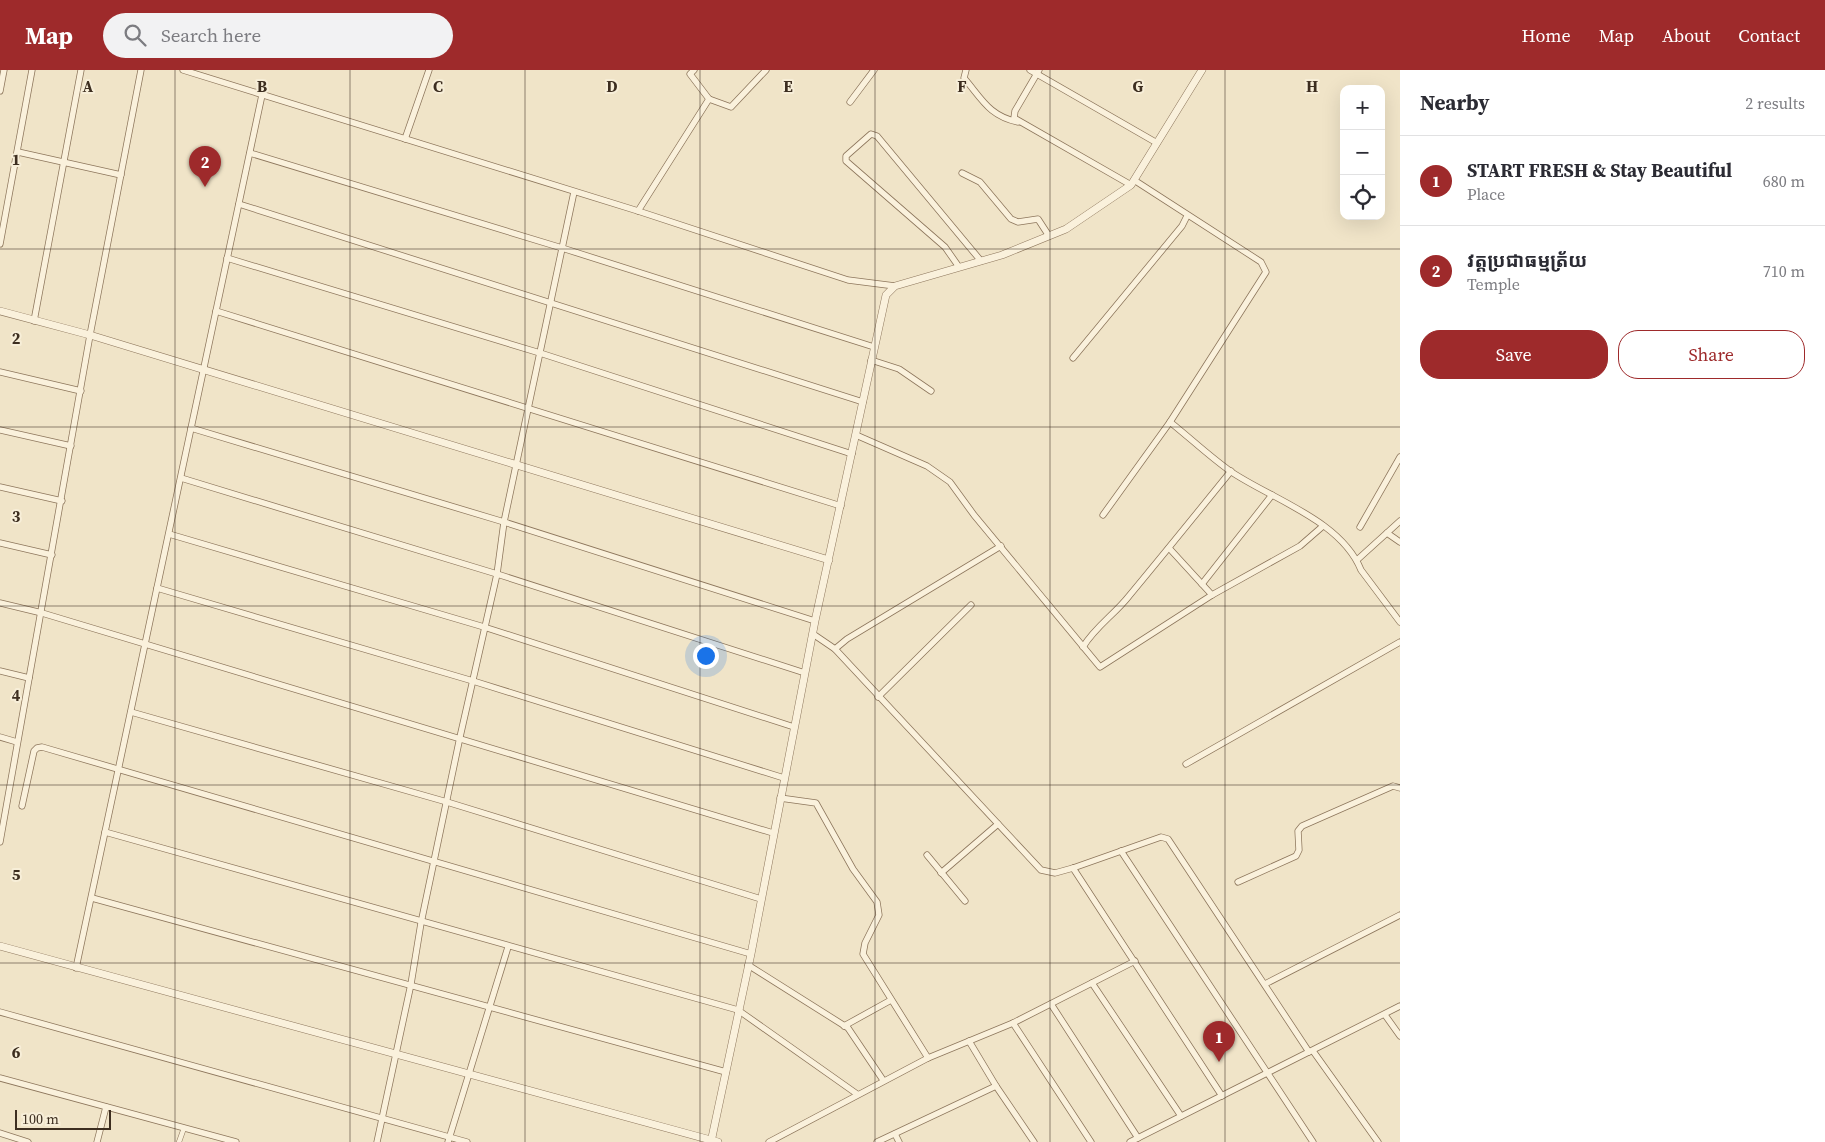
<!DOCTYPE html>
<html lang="en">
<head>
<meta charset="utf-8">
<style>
  :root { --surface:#fff; --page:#f2f2f3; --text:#2b2b33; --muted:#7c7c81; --line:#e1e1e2; --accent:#9e2a2b }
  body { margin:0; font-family:"Source Serif 4","Noto Sans Khmer",serif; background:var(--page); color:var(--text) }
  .controls { position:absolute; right:15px; top:15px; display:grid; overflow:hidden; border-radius:10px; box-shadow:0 5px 20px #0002 }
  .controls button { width:45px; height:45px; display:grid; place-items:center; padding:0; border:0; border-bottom:1px solid var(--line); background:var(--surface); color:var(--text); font:25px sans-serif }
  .scale { position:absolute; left:15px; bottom:12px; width:96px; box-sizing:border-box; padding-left:5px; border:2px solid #3d2e20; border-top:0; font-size:14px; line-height:18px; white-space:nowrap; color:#3d2e20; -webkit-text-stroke:4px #f7eed8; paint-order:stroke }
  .you { position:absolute; left:705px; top:585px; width:18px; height:18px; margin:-12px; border:4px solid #fff; border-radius:50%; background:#1a73e8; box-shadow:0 0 0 8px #1a73e833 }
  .badge { display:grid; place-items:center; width:32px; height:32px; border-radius:50%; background:var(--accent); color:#fff; font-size:16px; font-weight:700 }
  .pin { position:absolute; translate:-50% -41px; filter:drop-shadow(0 1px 2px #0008) }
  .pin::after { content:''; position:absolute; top:26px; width:18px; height:15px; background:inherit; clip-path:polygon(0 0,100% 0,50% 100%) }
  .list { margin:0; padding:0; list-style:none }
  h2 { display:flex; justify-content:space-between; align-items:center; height:65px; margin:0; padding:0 20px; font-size:21px }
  h2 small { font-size:16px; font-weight:400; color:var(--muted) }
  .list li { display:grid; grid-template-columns:32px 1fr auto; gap:15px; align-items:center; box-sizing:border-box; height:90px; padding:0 20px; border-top:1px solid var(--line) }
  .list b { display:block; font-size:19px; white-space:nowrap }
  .list p { margin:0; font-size:16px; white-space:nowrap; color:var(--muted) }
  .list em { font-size:16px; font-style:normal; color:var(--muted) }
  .actions { display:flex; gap:10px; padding:15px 20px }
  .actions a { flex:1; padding:11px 0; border:1px solid var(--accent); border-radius:20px; text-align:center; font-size:18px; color:var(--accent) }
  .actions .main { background:var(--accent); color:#fff }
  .icon { flex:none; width:28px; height:28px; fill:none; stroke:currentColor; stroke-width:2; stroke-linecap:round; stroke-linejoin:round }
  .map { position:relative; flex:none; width:1400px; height:1072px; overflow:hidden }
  header { display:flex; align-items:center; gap:30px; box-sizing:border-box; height:70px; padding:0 25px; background:var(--accent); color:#fff }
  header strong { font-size:24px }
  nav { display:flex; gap:28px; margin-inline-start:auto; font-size:18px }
  .search { width:350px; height:45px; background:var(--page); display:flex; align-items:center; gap:12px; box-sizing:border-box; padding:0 18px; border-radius:28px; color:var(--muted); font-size:19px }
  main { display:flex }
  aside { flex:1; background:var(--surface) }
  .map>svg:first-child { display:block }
</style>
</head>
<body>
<header>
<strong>Map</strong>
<div class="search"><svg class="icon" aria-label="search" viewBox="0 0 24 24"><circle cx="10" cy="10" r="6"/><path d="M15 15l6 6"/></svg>Search here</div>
<nav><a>Home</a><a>Map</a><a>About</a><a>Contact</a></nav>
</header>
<main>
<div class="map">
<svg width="1400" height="1072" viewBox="0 0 1400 1072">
  <rect width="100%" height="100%" fill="#f0e4c8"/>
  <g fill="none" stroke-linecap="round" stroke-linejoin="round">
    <g stroke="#8d765c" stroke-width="5.5">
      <polyline id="pedestrian" points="179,1072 184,1058"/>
    </g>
    <g stroke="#8d765c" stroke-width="7">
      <g id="minor">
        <polyline points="183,0 638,141 848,210 895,216"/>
        <path d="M 966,0 L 964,8 C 982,29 989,46 1018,52"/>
        <polyline points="1030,0 1157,73"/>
        <polyline points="1039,0 1015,41 1014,48 1131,115"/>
        <polyline points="0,21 4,0"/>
        <polyline points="709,29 731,37 766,0"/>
        <polyline points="850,32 874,0"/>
        <polyline points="405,69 429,0"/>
        <polyline points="18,82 121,105"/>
        <polyline points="250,83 562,178 874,277"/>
        <polyline points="962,103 980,112 1011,149 1018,152 1038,149 1049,166"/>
        <polyline points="239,134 863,332"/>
        <polyline points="638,141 709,29 690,4 694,0"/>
        <polyline points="0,174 32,0"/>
        <polyline points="227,188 540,283 852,384"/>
        <polyline points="959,197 945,177 846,91 846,86 871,64 877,66 981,191"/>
        <polyline points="216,241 841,436"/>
        <polyline points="34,251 81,0"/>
        <polyline points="1073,288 1182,156 1187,146"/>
        <polyline points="871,290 899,299 931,321"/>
        <polyline points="0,302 81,321"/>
        <path d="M 1170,352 C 1190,368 1209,386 1230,401 C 1271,429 1341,450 1361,500 L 1400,552"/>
        <polyline points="191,358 504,452 815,551"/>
        <polyline points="0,360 71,376"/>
        <polyline points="856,365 927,396 950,412 974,445 1100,597 1212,525 1300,476 1323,456"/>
        <polyline points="181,408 497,504 805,603"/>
        <polyline points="0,417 62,431"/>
        <polyline points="1103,445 1170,352 1266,202 1261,192 1134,110"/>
        <polyline points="1360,457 1400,387"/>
        <polyline points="1387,463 1400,472"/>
        <polyline points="169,464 484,557 794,657"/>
        <polyline points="0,473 52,485"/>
        <polyline points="1169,478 1212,525"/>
        <polyline points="1357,490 1400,451"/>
        <polyline points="1202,514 1272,425"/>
        <polyline points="157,518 473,611 784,708"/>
        <polyline points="0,533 42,543 773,763"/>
        <polyline points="813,564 835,579 1041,800 1055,803 1073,798 1161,767 1168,769 1309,982"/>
        <path d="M 1083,577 C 1095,557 1115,544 1129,526 C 1163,485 1197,443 1231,401"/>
        <polyline points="835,579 847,569 1001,476"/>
        <polyline points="0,601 29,608"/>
        <polyline points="878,627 971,535"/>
        <polyline points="131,642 447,732 761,829"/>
        <polyline points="0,667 17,672"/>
        <polyline points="1186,694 1400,572"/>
        <polyline points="780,728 816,733 853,799 877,832 879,845 865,873 863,884 928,988"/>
        <polyline points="22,736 34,681 37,678 42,677 751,884"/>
        <polyline points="105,762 738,940 857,1024"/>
        <polyline points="0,772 90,265 141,0"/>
        <polyline points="1121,781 1313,1072"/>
        <polyline points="927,785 965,831"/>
        <polyline points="1073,798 1222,1026"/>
        <polyline points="941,803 998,754"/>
        <polyline points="1238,812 1296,786 1299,780 1298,761 1302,756 1393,716 1400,718"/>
        <polyline points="92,828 726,1002"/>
        <polyline points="748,895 848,958 883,1010"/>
        <polyline points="76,898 262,25"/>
        <polyline points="1092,913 1181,1046"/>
        <polyline points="1265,914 1400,845"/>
        <polyline points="1051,934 1138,1068"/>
        <polyline points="0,942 467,1072"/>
        <polyline points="1385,945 1400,966"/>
        <polyline points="1013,953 1091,1072"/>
        <polyline points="844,956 891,930"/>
        <polyline points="969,971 996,1016"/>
        <polyline points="1313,981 1378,1072"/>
        <polyline points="0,1008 236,1072"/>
        <polyline points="0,1063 28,1072"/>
        <polyline points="895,1064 899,1072"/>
        <polyline points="97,1072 106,1037"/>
        <polyline points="377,1072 411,914 421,853 460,667 497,504 504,452 574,122"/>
        <polyline points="448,1072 508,877"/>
        <polyline points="769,1072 928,988 1013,953 1135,891"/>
        <polyline points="877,1072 996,1016 1034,1072"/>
        <polyline points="1130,1072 1400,936"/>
      </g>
    </g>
    <g stroke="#8d765c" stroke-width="8">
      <g id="tertiary">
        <polyline points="0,241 90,265 829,490"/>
        <polyline points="0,876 718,1072"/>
        <polyline points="711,1072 751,884 815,551 886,225 895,216 1002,185 1066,159 1131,115 1202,0"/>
      </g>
    </g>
    <use href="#pedestrian" stroke="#faf1dc" stroke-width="4.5"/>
    <use href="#minor" stroke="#faf1dc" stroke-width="5.5"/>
    <use href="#tertiary" stroke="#faf1dc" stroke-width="7"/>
  </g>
  <path fill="none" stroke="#3d2e20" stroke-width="1" stroke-opacity="0.55" d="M 175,0 L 175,1072M 350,0 L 350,1072M 525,0 L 525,1072M 700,0 L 700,1072M 875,0 L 875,1072M 1050,0 L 1050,1072M 1225,0 L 1225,1072M 0,179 L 1400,179M 0,357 L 1400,357M 0,536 L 1400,536M 0,715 L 1400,715M 0,893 L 1400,893"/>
  <g font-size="16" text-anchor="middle" font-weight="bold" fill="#3d2e20" stroke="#f7eed8" stroke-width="4" stroke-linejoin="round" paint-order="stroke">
    <text x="88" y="22">A</text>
    <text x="262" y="22">B</text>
    <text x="438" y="22">C</text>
    <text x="612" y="22">D</text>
    <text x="788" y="22">E</text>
    <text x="962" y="22">F</text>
    <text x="1138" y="22">G</text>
    <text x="1312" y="22">H</text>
    <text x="16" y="95">1</text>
    <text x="16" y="274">2</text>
    <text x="16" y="452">3</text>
    <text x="16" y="631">4</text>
    <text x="16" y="810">5</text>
    <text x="16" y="988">6</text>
  </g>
</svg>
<div class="controls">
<button>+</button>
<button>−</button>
<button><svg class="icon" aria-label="locate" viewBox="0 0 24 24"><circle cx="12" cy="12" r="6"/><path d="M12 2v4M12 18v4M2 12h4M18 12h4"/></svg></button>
</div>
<div class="scale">100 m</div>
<div class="you"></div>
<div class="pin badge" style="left:1219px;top:992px">1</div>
<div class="pin badge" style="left:205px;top:117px">2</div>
</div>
<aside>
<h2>Nearby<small>2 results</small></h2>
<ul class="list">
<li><span class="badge">1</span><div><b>START FRESH &amp; Stay Beautiful</b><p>Place</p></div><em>680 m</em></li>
<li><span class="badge">2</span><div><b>វត្តប្រជាធម្មត្រ័យ</b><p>Temple</p></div><em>710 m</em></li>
</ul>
<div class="actions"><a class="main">Save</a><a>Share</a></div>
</aside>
</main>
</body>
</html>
